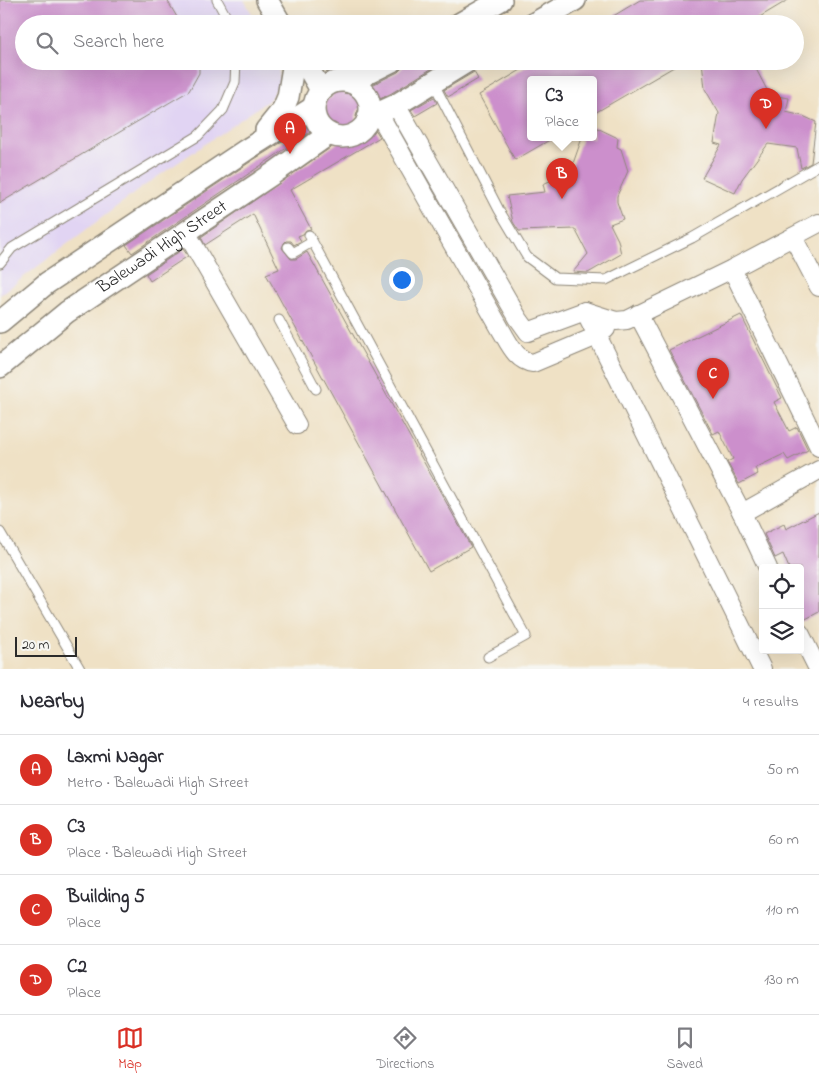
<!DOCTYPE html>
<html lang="en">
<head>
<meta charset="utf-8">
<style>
  :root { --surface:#fff; --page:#f2f2f3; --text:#2b2b33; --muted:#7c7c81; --line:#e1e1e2; --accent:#d93025 }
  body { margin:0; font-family:"Indie Flower",sans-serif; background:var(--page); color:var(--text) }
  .controls { position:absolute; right:15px; bottom:15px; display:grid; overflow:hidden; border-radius:5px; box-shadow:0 5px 20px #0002 }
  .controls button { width:45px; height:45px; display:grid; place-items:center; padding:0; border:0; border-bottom:1px solid var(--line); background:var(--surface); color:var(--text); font:25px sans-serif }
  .scale { position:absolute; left:15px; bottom:12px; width:62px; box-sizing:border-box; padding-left:5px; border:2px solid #2b2b2b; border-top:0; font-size:14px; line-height:18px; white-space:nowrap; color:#2b2b2b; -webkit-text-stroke:4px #f6f6f2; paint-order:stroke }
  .you { position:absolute; left:401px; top:279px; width:18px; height:18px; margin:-12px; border:4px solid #fff; border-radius:50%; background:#1a73e8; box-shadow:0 0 0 8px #1a73e833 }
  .badge { display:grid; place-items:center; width:32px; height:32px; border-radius:50%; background:var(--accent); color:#fff; font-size:16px; font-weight:700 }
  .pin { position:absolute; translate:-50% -41px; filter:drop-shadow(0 1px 2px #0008) }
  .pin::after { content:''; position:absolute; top:26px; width:18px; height:15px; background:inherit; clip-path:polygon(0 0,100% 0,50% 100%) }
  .popup { position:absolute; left:527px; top:76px; width:70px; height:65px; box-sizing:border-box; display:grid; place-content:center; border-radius:5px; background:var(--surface); filter:drop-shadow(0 1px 4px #0005); font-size:16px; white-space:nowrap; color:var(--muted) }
  .popup b { font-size:19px; color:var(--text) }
  .popup::after { content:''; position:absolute; left:50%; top:100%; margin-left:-10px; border:10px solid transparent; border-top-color:var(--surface) }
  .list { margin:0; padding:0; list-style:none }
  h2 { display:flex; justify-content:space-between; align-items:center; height:65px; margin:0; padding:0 20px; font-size:21px }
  h2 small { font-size:16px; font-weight:400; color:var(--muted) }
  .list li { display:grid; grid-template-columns:32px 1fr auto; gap:15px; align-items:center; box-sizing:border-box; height:70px; padding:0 20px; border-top:1px solid var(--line) }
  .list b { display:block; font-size:19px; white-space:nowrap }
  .list p { margin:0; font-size:16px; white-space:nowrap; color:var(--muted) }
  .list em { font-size:16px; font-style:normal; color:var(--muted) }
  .icon { flex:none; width:28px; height:28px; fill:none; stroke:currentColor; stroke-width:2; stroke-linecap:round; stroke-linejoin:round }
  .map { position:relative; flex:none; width:819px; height:669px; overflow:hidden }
  .search { position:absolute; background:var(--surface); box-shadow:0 5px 20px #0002; left:15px; right:15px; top:15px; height:55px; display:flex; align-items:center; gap:12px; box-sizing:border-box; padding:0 18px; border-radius:28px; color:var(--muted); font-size:19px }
  .sheet { height:345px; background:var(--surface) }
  nav { display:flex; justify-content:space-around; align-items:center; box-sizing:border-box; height:70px; border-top:1px solid var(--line); background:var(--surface); font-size:14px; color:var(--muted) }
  nav a { display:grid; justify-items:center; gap:2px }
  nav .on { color:var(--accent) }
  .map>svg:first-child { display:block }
</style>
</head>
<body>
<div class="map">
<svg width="819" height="669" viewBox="0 0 819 669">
  <rect width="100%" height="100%" fill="#f6f6f2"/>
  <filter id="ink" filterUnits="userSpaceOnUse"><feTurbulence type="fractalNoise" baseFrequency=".02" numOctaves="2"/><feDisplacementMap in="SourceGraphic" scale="10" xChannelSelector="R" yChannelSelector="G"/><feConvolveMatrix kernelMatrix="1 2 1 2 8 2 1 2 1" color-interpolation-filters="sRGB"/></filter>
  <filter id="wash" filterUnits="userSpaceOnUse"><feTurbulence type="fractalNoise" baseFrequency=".0096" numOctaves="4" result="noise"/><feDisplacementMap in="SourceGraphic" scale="20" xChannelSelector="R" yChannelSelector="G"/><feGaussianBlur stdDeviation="1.12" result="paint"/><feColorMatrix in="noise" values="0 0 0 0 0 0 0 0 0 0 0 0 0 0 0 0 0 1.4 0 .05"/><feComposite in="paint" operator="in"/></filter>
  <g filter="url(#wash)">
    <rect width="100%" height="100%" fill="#efe1c5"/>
    <polygon fill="#e1d4f3" points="0,0 244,0 258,24 24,24 24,61 278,61 279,84 269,100 141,188 0,295"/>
    <g id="blocks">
      <g fill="#cc8fcc">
        <polygon points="0,0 167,0 181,24 24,24 24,61 199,61 199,73 189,91 0,203"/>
        <polygon points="640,0 788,0 748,24 600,24"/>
        <polygon points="404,61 444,61 390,94 358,110 356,116 357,124 360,128 366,130 375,129 380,137 290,190 311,229 306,230 303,234 298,236 301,241 294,245 291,241 286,241 284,243 282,248 291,259 296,259 307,252 471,547 429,571 266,274 279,269 253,214 205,245 201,237 336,144 340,140 341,133 339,126 335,123 328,122 322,124 132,253 126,245 253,160 321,118 325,112 326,107 325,101 332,97 333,91 339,88 344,93 350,94 356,93 398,72 403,67"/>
        <polygon points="536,61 684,61 593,114 593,80 531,80 531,138 553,138 515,160 479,95"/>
        <polygon points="702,61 741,61 755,67 767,90 776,96 789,98 786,112 803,116 816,122 811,163 801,168 797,148 768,144 742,179 735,193 702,178 721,145 714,143 719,113 705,89"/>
        <polygon points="474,72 478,79 448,97 444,90"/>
        <polygon points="434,97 437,103 415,116 411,110"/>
        <polygon points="593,126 618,138 617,147 621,149 628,171 617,196 617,202 623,219 610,224 618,240 621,254 588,273 573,272 588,254 575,229 519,231 513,222 507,196 545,192 543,184 570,172 582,138 593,138"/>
        <polygon points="183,249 188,256 150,281 146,274"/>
        <polygon points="741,315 782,398 774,402 789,431 797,427 808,450 788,460 784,454 755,468 758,474 739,484 727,462 733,459 719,431 713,434 669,350"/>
        <polygon points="819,512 819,612 800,622 800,568 789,568 783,554 775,558 764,534 784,524 786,529"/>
      </g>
    </g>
  </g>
  <g filter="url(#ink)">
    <use href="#blocks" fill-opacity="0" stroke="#8d8678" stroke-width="1"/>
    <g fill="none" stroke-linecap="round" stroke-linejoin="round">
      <g stroke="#8d8678" stroke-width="11">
        <g id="service">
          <polyline points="217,0 230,24"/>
          <polyline points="433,82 499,210 527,257 555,278 606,280 692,238 819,165"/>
          <polyline points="309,235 526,636 488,657"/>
          <polyline points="288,247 293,253 312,242"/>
          <polyline points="0,263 12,248 198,136 223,110 235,82 236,61"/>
          <polyline points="279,320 316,389"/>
          <polyline points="0,532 80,669"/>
        </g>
      </g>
      <g stroke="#8d8678" stroke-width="20">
        <g id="minor">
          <polyline points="396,105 518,318 528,332 585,311 616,321 627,320 732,269 819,223"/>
          <path d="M 379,114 L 501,330 C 509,343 516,361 533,363 L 597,336 L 606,329"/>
          <polyline points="186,232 297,425"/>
          <polyline points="793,237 819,287"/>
          <polyline points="732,269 819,447"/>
          <polyline points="585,311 762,669"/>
          <polyline points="638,314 742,513 819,470"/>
          <polyline points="742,513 768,568"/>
          <polyline points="800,633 818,669"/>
        </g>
      </g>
      <g stroke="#8d8678" stroke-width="24">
        <g id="tertiary">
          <polyline points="267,0 281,24"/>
          <polyline points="459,24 501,0"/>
          <polyline points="533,24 575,0"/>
          <polyline points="304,61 321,90"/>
          <circle cx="342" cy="109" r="28"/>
          <polyline points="350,82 392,61"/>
          <polyline points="368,118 396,105 468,61"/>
          <polyline points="266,130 283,109 288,97 294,61"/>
          <polyline points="0,322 47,283 246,150 314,107"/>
          <path id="s1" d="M 0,367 L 67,312 L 274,173 L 329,134"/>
        </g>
      </g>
      <use href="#service" stroke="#fff" stroke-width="9"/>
      <use href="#minor" stroke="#fff" stroke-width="18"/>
      <use href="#tertiary" stroke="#fff" stroke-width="21"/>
    </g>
  </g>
  <g text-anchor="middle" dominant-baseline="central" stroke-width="4" stroke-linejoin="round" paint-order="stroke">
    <g font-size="18" fill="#2b2b2b" stroke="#f6f6f2">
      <text stroke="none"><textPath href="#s1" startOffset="202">Balewadi High Street</textPath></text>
    </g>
  </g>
</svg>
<div class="controls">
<button><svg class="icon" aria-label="locate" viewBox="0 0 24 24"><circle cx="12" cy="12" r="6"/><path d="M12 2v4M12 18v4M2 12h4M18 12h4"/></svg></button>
<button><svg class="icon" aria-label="layers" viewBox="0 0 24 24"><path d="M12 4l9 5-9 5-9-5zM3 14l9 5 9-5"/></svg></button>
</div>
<div class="scale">20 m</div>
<div class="you"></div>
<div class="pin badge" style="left:290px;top:154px">A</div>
<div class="pin badge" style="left:562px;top:199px">B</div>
<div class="popup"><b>C3</b>Place</div>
<div class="pin badge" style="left:713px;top:399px">C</div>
<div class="pin badge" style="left:766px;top:129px">D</div>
<div class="search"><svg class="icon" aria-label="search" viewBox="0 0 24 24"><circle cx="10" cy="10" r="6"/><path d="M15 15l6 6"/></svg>Search here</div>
</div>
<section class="sheet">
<h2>Nearby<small>4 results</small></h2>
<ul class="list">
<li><span class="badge">A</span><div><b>Laxmi Nagar</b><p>Metro · Balewadi High Street</p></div><em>50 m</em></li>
<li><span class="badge">B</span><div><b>C3</b><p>Place · Balewadi High Street</p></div><em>60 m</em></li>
<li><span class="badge">C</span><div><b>Building 5</b><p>Place</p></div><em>110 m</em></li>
<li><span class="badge">D</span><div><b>C2</b><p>Place</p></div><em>130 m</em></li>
</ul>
</section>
<nav>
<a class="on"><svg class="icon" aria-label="map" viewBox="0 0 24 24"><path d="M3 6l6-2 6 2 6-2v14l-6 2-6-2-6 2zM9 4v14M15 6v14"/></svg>Map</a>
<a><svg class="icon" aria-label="directions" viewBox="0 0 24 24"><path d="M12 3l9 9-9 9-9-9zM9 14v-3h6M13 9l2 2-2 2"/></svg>Directions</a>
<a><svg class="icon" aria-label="saved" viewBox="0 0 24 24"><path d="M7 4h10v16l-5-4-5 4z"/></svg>Saved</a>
</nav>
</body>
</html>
